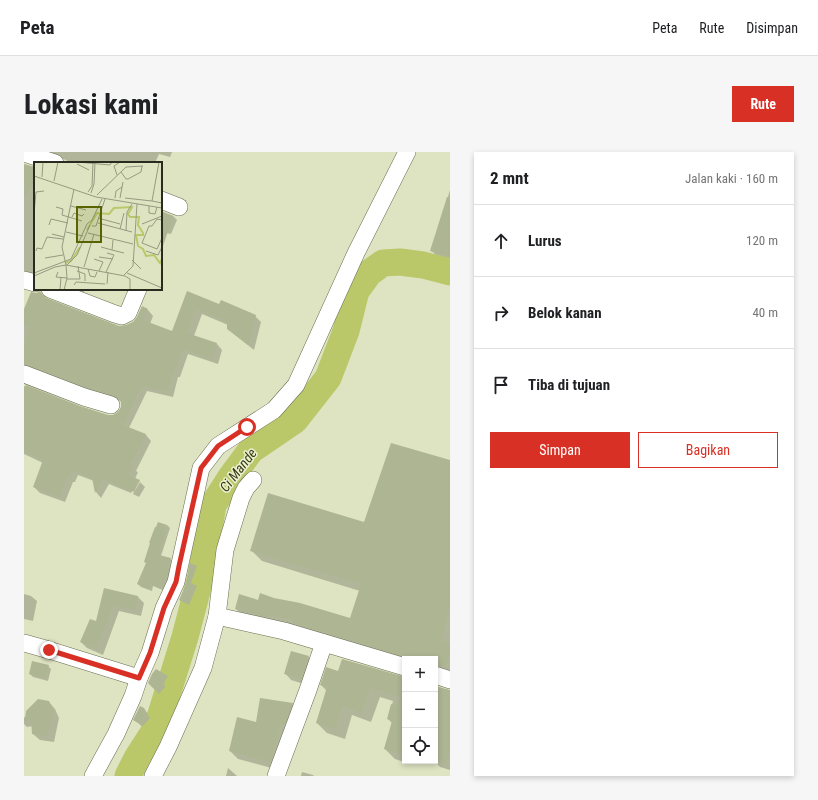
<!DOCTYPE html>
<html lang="id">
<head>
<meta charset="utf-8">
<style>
  :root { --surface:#fff; --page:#f6f6f6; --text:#202124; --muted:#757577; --line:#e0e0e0; --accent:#d93025 }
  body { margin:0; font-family:"Roboto Condensed",sans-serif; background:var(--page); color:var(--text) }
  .controls { position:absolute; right:12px; bottom:12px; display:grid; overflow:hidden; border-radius:0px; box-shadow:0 2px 6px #0003 }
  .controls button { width:36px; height:36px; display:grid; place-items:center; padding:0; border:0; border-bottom:1px solid var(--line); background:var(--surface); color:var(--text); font:20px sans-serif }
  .stop { position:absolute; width:12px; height:12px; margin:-9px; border:3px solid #d93025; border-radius:50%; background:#fff }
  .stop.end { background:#d93025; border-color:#fff; box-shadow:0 1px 4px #0008 }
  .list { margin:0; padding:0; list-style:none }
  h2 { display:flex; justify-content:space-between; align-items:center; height:52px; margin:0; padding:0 16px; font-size:17px }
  h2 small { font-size:13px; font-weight:400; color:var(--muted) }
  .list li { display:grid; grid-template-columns:26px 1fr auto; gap:12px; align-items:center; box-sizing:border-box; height:72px; padding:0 16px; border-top:1px solid var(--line) }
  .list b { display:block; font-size:15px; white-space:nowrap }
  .list em { font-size:13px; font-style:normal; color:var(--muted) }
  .actions { display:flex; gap:8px; padding:12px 16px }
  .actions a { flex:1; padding:9px 0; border:1px solid var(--accent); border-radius:0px; text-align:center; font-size:14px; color:var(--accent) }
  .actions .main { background:var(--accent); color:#fff }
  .icon { flex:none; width:22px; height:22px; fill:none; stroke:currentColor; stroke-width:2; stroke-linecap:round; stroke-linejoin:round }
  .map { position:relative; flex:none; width:426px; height:624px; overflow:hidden; border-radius:0px }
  header { display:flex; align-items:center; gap:24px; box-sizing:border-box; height:56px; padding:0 20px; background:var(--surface); border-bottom:1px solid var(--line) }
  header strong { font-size:19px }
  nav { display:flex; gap:22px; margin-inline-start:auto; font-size:14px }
  .intro { display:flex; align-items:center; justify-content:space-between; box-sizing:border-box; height:96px; padding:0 24px }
  h1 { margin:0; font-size:28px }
  .button { padding:10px 18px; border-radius:0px; background:var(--accent); color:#fff; font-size:14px; font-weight:700 }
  main { display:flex; gap:24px; padding:0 24px }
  aside { flex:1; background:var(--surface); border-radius:0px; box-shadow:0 2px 6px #0003 }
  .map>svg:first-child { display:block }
</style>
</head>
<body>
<header>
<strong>Peta</strong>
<nav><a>Peta</a><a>Rute</a><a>Disimpan</a></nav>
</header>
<div class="intro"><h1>Lokasi kami</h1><a class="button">Rute</a></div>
<main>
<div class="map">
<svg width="426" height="624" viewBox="0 0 426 624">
  <rect width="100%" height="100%" fill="#dee4c2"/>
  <g fill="#0003">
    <polygon points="23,0 148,0 146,5 135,2 131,11 45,11 42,8 26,3"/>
    <polygon points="0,13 11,16 11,124 0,126"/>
    <polygon points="426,38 426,113 419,111 408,99"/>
    <polygon points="137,60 149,64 153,68 147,82 137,80"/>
    <polygon points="47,137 61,137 59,142"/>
    <polygon points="16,140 22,146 96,175 103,174 110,170 124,158 129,164 126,172 148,180 164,141 195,153 231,164 237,170 230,198 210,182 204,176 204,173 178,162 170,184 193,192 198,198 194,212 164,202 156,225 154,225 149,245 123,239 105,276 122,283 127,289 112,319 114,320 111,327 115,329 121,335 115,345 109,342 116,330 113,330 107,341 85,332 77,346 72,340 70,329 54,323 51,330 49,330 41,350 16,341 10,335 19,311 0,302 0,234 57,256 84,264 89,264 95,261 97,257 98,251 97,249 0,220 0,159 13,142"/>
    <polygon points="426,309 426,524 412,530 411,535 426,539 426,618 416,615 410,609 411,609 411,507 381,507 222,467 212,457 234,449 327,468 336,439 238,409 228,399 341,371"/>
    <polygon points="143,373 146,376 137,404 146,407 149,410 141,439 129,434 128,439 117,435 114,432"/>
    <polygon points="173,415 178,420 172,435 177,440 170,457 161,453 156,448"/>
    <polygon points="81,437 114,445 120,451 117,464 95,459 79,503 63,496 57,490 73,470"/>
    <polygon points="0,442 7,444 13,449 9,469 0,467"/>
    <polygon points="284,505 291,512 283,533 267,528 261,521"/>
    <polygon points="24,514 27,517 24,529 9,525 6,522"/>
    <polygon points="132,518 144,525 150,531 145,537 147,542 142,548 125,531"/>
    <polygon points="315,521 381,526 381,609 387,609 386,612 371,607 361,597 368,571 364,567 369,549 356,545 347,570 328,563 321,587 303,581 293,571 303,539 297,533"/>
    <polygon points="14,548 25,550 31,557 35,566 30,590 16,588 9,582 9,574 3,575 0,572 0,566"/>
    <polygon points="268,552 276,560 255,618 214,607 206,599 233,571"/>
    <polygon points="119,557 126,563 132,572 126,579 117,574 111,567"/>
    <polygon points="204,616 213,624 202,624"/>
    <polygon points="278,620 289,623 290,624 277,624"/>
  </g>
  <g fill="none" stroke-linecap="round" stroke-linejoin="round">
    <polyline stroke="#bac86a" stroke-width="27" points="104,624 113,606 133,575 161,485 177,424 189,353 207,325 227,298 271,268 304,226 322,179 332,139 345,121 359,111 376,110 399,113 426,120"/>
  </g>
  <g fill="#aeb593">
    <polygon points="0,12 11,15 11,28 0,45"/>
    <polygon points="423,45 426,45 426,105 406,99"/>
    <polygon points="137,59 149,64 139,94 137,94"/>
    <polygon points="16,139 19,144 22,146 95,174 102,173 109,170 113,165 118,154 124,157 119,168 148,179 163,139 195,152 197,148 232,163 224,193 203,177 203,170 172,157 163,181 193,191 188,207 159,197 150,220 149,220 144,240 117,234 99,273 122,282 106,313 109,314 104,323 116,328 110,340 79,327 71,341 68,326 48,318 45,325 43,325 35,345 9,335 19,308 0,300 0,237 2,233 56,254 84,263 89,263 94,260 97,255 97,250 94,246 90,244 63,236 0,212 0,191 6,175 0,173 0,157 7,140 13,141"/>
    <polygon points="367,291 426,308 426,456 417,489 426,491 426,502 422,516 411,513 411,507 395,507 381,503 381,505 269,471 270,468 243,463 242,465 211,457 215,442 234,448 236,441 250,446 276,451 326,466 337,432 226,399 244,341 340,370"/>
    <polygon points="134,370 143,373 135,403 147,406 142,427 138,437 127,432 125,437 113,432 122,411 120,410 126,391 125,391 131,375 132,375"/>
    <polygon points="166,411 173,414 167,431 173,434 165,453 155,448 162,432"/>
    <polygon points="80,436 114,444 111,458 89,453 72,497 56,490 66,467 72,469"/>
    <polygon points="267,499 285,504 277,527 260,522"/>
    <polygon points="318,507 381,525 380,537 381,537 381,587 376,602 360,597 368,569 363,567 367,552 373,554 376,545 346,536 337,561 318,554 311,577 292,571 303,535 296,533 302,515 314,519"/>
    <polygon points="8,509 25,513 21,526 5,522"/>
    <polygon points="132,517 144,524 140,531 141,535 135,542 124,531 128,522"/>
    <polygon points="411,534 426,538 426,599 422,611 411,607"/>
    <polygon points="236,546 269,551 261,572 257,572 247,610 205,599 213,565 232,570"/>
    <polygon points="14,547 25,549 29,559 24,584 8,582 7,568 1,569 2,559"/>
    <polygon points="116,554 120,556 126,566 119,574 109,568"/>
  </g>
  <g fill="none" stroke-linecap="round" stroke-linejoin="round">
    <g stroke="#686e4f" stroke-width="18">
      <g id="street">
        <polyline points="0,1 31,11"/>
        <polyline points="137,48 155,55"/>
        <polyline points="0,128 11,131"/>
        <polyline points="26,137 91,162 98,164 104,161 114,137"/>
        <polyline points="0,222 60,245 87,253"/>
        <polyline points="193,464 260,479 381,515"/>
        <polyline points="0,491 25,498 115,526"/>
        <polyline points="411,523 426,528"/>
        <polyline points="69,624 92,582 109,544 115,526 126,501 140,456 152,430 177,316 194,294 250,258 272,233 332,101 383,0"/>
        <polyline points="129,624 144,595 179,516 193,464 201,398 217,346 222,336 229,328"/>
        <polyline points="252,624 284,538 300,491"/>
      </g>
    </g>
    <use href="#street" stroke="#fff" stroke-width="17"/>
  </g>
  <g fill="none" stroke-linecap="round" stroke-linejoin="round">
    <polyline stroke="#d93025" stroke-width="5" points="25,498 115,526 126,501 140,456 152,430 155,414 177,316 194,294 223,275"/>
  </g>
  <g text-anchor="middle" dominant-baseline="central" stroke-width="3" stroke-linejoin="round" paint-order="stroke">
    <g font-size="14" font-style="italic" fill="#353a12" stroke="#ebf1ce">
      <text transform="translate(214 318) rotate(-52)">Ci Mande</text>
    </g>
  </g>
  <g transform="translate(10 10)">
    <rect width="128" height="128" fill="#dee4c2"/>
    <path fill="none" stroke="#bac86a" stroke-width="2" d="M 53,68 L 63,51 L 75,52 L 80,46 L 98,45 L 94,52 L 96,55 L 105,55 L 104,63 L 109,71 L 109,73 L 102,73 L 104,84 L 109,87 L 112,94 L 120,93 L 126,101 L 128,97M 31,101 L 37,99 L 46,85"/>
    <path fill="none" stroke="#959a80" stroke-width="1" d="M 43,0 L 76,3 L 78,0M 125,0 L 118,39 L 128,41M 43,2 L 55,8M 87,10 L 92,17 L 94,17 L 107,10 L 108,4M 83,13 L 80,4 L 86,0M 0,14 L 62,35 L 128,46M 8,15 L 9,0M 20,19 L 24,0M 40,27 L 28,85 L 32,103 L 91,114 L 96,117 L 96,128M 54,30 L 58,24 L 59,0M 57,31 L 60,22 L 61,0M 63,33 L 92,5 L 109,4M 81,36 L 82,29 L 88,25M 86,36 L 89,20M 91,36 L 118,39M 37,44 L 52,48M 115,44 L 115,51 L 121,52 L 123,45M 22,45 L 29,47 L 28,53 L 48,59M 0,52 L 2,30 L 10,29M 38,55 L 40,51 L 48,54 L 50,52M 64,56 L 86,62M 128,58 L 123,57 L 118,64 L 115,64 L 108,81 L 123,87 L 128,76M 64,61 L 98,70M 108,62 L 128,54M 15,63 L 17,57 L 34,61M 58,64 L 62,64 L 71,37M 86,67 L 90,51M 92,69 L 93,50 L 98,42M 32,70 L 49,74M 54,71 L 99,82M 18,72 L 30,75M 67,85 L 78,88 L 79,78M 78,88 L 90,91M 2,89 L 3,86 L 8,87 L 13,75 L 29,77M 112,89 L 124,93 L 128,85M 65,95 L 79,97M 11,96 L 29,93M 60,97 L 69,100 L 65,109M 98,98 L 107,107M 33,103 L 43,93 L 56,63M 50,105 L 60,72M 54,107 L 56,114 L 61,115 L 63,110M 43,109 L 51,112 L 51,119M 24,110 L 22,115 L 33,116M 72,110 L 80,93 L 73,91M 0,111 L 37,97 L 53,62 L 58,58 L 68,37M 93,111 L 128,126M 90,113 L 99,104 L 103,42M 0,114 L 21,105 L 32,103 L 33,116 L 30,128M 33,117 L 46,117 L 44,104M 73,122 L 74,110M 40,123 L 42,120 L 71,122M 26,128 L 27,115"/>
    <path fill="#5a6301" fill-opacity="0.15" stroke="#5a6301" stroke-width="2" d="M 43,45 L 67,45 L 67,80 L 43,80 Z"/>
    <rect width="128" height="128" fill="none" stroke="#282b1e" stroke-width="2"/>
  </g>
</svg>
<div class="controls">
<button>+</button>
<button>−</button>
<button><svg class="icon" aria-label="locate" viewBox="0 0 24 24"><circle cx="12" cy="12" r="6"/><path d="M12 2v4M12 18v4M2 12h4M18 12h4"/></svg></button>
</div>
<div class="stop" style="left:223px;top:275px"></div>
<div class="stop end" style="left:25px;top:498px"></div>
</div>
<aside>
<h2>2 mnt<small>Jalan kaki · 160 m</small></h2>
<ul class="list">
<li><svg class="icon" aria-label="ahead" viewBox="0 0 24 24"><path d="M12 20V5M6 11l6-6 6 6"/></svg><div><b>Lurus</b></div><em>120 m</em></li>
<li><svg class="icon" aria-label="right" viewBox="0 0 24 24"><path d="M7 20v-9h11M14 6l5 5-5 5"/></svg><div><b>Belok kanan</b></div><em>40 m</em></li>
<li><svg class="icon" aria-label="arrive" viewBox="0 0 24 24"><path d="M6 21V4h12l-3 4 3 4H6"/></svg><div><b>Tiba di tujuan</b></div></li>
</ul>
<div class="actions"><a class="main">Simpan</a><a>Bagikan</a></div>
</aside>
</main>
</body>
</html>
